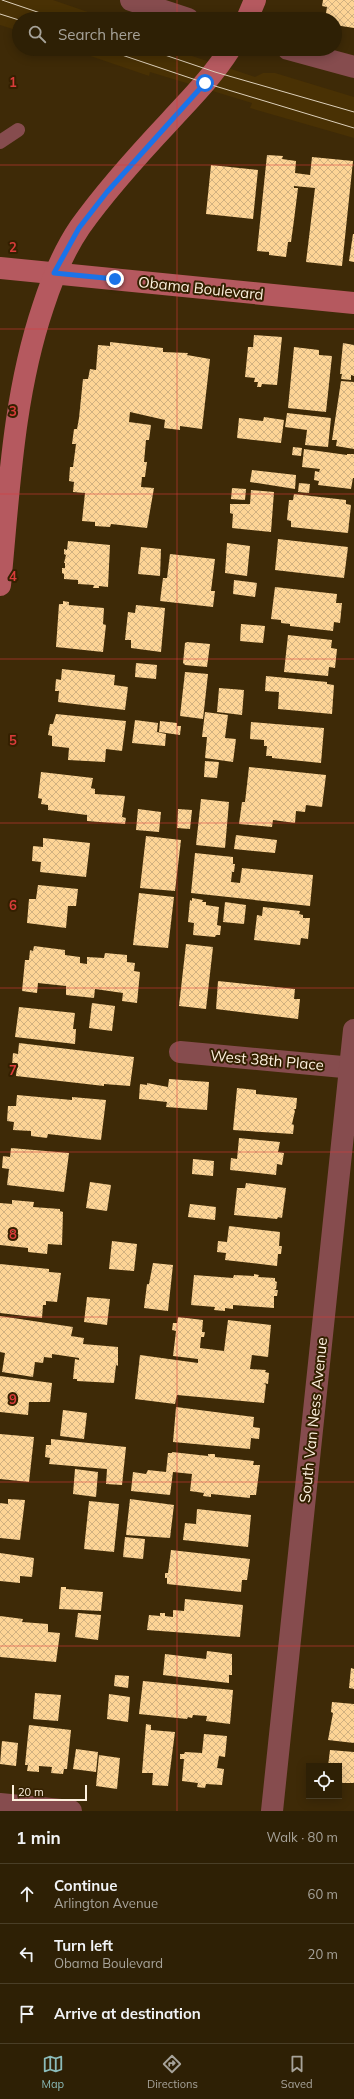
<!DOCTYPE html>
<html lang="en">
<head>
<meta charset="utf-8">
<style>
  :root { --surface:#2e2005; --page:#3a2d13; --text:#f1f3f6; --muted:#a7a39a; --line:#493e27; --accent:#8bbbb9 }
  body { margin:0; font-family:Mulish,sans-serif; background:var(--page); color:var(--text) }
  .controls { position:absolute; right:12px; bottom:12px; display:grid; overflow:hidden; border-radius:0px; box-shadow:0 2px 10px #0003 }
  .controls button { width:36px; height:36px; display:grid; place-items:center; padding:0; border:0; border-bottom:1px solid var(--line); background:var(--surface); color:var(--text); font:20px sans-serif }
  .scale { position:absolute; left:12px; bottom:10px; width:75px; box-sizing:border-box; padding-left:4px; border:2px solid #fdf1de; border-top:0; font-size:11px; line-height:14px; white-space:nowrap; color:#fdf1de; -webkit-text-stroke:3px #342000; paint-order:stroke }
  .stop { position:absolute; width:12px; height:12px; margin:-9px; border:3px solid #1a73e8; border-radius:50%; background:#fff }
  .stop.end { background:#1a73e8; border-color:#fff; box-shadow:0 1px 4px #0008 }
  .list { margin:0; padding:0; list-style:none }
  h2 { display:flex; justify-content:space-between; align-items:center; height:52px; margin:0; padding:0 16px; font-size:17px }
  h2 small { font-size:13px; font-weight:400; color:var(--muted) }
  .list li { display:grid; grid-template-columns:26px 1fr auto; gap:12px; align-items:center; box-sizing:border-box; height:60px; padding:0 16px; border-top:1px solid var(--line) }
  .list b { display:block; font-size:15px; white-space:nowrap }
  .list p { margin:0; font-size:13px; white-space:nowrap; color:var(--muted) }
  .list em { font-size:13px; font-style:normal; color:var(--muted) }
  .icon { flex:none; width:22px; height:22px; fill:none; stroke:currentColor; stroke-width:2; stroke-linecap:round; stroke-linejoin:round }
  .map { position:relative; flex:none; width:354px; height:1811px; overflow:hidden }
  .search { position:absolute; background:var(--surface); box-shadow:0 2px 10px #0003; left:12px; right:12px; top:12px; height:44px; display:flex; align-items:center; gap:10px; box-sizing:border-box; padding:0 14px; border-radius:22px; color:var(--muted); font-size:15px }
  .sheet { height:232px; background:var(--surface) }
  nav { display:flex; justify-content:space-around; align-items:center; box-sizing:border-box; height:56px; border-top:1px solid var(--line); background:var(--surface); font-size:11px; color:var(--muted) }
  nav a { display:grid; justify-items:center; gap:2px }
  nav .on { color:var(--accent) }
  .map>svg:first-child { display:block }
</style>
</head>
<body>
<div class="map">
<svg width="354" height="1811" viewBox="0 0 354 1811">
  <defs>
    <pattern id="building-cross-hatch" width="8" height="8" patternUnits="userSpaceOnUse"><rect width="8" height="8" fill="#fdd495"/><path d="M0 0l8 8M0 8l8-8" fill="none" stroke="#d1b180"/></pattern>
  </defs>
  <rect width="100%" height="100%" fill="#3e2a07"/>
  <g fill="#493104">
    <polygon points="0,0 53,0 108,19 19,19 19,31 0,25"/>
    <polygon points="70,49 171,49 255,77 263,73 275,73 354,97 354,138 250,108 252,103 150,72 149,76"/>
  </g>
  <g fill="url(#building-cross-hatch)">
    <polygon points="323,0 354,0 354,28 335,25 335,19 325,19 327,7 322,6"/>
    <polygon points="267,155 283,156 282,159 296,161 295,173 310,175 312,157 353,161 342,266 306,262 315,188 294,186 294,188 298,188 294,220 291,242 288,242 286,257 269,255 269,252 257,251"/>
    <polygon points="211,165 258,170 253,219 206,214"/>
    <polygon points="353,234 354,234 354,262 349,261"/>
    <polygon points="254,335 282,337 277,385 262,384 261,387 257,387 258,382 254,382 255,378 245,377 248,347 253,347"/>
    <polygon points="110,342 163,348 163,352 188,353 187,355 210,359 202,429 180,426 180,430 164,428 165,420 130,412 129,422 151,425 149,440 146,440 144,462 147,462 145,477 142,477 141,487 154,488 147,528 111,524 110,527 95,526 95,522 82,521 85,493 73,492 74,482 69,481 70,467 73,467 76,444 72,444 74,429 77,429 79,418 83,379 88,379 90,369 96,370 98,345 110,346"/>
    <polygon points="343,343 354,345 354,376 351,375 351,380 341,379 342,374 340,374"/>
    <polygon points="294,347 319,350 319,355 332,356 326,412 288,408"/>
    <polygon points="341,381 354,382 354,449 336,446 337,440 332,440"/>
    <polygon points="287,413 331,418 328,447 305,445 307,430 285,427"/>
    <polygon points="264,417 284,420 281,443 237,438 239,418 263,421"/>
    <polygon points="293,447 302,448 301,456 292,455"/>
    <polygon points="304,449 347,455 347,454 354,454 354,478 353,478 351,489 318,485 319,481 314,480 315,471 319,472 320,469 302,467"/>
    <polygon points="252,470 296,475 295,489 250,482"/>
    <polygon points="299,483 310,484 309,493 298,492"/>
    <polygon points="232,488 246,489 245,500 231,499"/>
    <polygon points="251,490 274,492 271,532 232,528 233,514 230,513 230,504 250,504"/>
    <polygon points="294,494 346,500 346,504 351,505 348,533 291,527 291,521 287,520 289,500 293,500"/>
    <polygon points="278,539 348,547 344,578 275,570"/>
    <polygon points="68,541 110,545 108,587 99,586 99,588 93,588 94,585 78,584 78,580 64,579 64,574 62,573 62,568 65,568 65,563 64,563 66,555 64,554 64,549 67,550"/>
    <polygon points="227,543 250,546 247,576 225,573"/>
    <polygon points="141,547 161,549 160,576 138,574"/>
    <polygon points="170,554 215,559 211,591 215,591 213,607 160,601 163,578 167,578"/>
    <polygon points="234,580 257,583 255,597 233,594"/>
    <polygon points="275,587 337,594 336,603 342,603 340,623 334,622 333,631 290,626 290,624 281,623 281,620 271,619"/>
    <polygon points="63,601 69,602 69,605 104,608 103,624 106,625 103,652 56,647 59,604 63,604"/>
    <polygon points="136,605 165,608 161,652 131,648 131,640 125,640 128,612 135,613"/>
    <polygon points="241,624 265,626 263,643 240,641"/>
    <polygon points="288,635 332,640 331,648 337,649 335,668 329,667 328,676 284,672"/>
    <polygon points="187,642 210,644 207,667 185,665 183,663 185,643"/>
    <polygon points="136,663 157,665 156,679 135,677"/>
    <polygon points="62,669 115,675 114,685 128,687 125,710 58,702 59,691 55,691 56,679 61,680"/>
    <polygon points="185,672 208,674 203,719 180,716"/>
    <polygon points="266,676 327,682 327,684 334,685 332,714 278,709 279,692 265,691"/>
    <polygon points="219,688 244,690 242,715 217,712"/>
    <polygon points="205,712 228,715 225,738 236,739 233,762 205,758 207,737 202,737"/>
    <polygon points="56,714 126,721 122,751 106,749 105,762 68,760 69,748 52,746 52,736 48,735 50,724 53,724"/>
    <polygon points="135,720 158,723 157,732 166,734 165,746 132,743"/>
    <polygon points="160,721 177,723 177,726 181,726 180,735 159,732"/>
    <polygon points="251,722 324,728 321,763 272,758 272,756 266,756 267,746 264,746 264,740 250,739"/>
    <polygon points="205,761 219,762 217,778 204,777"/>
    <polygon points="249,767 326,775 322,807 306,805 305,812 296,811 295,823 273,820 272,827 239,824 242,802 245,802"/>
    <polygon points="41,772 93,778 91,788 95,789 95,794 125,796 122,817 126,818 125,824 87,821 87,815 48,810 48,805 41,804 42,799 38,798"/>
    <polygon points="201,799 229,802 225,848 196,845"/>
    <polygon points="138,809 161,812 159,832 136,830"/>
    <polygon points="178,809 192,810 190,829 177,828"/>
    <polygon points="236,835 277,840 275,853 234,849"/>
    <polygon points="146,836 181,840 175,891 140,888"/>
    <polygon points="43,838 90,843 86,877 40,872 41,862 32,861 33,846 43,847"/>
    <polygon points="195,853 233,857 233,864 235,864 234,872 232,872 231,882 240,883 242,868 313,875 310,906 191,893"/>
    <polygon points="38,885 78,889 76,906 68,906 66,928 27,923 29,899 36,899"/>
    <polygon points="139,893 174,897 168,948 133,945"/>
    <polygon points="192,898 203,900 202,902 206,902 206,905 219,907 217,925 221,926 220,935 216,935 215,937 193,935 194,923 188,922 190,900 192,901"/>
    <polygon points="225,902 246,905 244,924 223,922"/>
    <polygon points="263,907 300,911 299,914 303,915 303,918 310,918 308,939 301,938 300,945 254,940 257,915 262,916"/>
    <polygon points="186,944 213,947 206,1009 179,1006"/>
    <polygon points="34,946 65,950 65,955 80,957 80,963 87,964 87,957 104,958 105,953 127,955 127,962 135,963 134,971 140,972 137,1003 122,1001 123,993 95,989 94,998 66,995 66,986 38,983 37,993 22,991 25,960 29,960 30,950 33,951"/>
    <polygon points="218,981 295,989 294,999 300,999 298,1019 216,1009"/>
    <polygon points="92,1003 115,1006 112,1031 89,1028"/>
    <polygon points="19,1007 75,1013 73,1029 76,1029 75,1044 15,1037"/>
    <polygon points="19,1043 134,1057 130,1086 104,1084 104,1086 16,1076 17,1066 12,1066 13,1053 18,1054"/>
    <polygon points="169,1079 209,1082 207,1110 166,1107 167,1102 139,1099 140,1084 147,1085 147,1083 168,1087"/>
    <polygon points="237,1088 256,1090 256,1094 297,1098 296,1109 294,1109 295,1111 292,1124 294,1125 293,1134 233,1130"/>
    <polygon points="17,1095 72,1100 72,1097 106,1100 101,1140 48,1134 47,1138 31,1136 31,1131 13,1130 14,1122 7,1121 8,1106 16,1106"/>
    <polygon points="239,1138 280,1142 278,1152 284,1153 282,1165 277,1164 276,1175 230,1170 231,1158 237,1159"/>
    <polygon points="11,1148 69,1153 64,1192 7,1185 9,1169 2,1168 3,1156 10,1157"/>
    <polygon points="193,1159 214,1161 213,1176 192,1174"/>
    <polygon points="90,1182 111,1185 107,1211 86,1208"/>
    <polygon points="246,1183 286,1188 282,1218 278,1217 277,1219 234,1215 237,1188 245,1188"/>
    <polygon points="12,1200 34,1202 33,1207 60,1209 60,1211 63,1212 62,1245 48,1244 47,1254 28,1252 28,1248 0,1245 0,1203 12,1204"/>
    <polygon points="190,1204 216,1207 215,1220 188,1217"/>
    <polygon points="229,1226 280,1232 279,1246 282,1246 281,1254 278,1254 277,1266 225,1260 226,1253 217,1252 218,1241 227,1242"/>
    <polygon points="112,1241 137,1244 134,1271 109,1269"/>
    <polygon points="153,1263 173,1265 168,1311 144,1308 147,1284 149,1284"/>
    <polygon points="0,1264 49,1269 49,1272 61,1273 57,1302 46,1301 46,1305 43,1305 42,1318 0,1313"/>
    <polygon points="254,1274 259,1275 258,1277 275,1278 275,1281 277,1282 276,1289 274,1290 278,1290 277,1296 274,1296 274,1308 233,1305 233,1309 225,1308 225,1311 214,1310 215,1307 191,1305 194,1275 233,1278 234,1275 254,1276"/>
    <polygon points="87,1297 110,1299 107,1325 84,1322"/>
    <polygon points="0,1316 73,1327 71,1336 84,1338 83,1344 118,1347 118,1366 116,1365 114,1383 77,1381 77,1379 73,1379 75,1359 79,1360 79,1358 52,1354 52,1358 44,1357 43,1363 35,1362 33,1377 2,1372 5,1353 0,1352"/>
    <polygon points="178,1317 203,1320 202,1332 205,1332 204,1337 201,1337 200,1348 224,1351 228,1320 271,1325 268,1357 252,1355 250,1369 266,1370 265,1372 269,1373 268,1384 264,1383 266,1385 264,1403 177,1395 175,1404 135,1399 140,1355 198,1363 198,1359 173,1356 176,1331 172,1330 173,1323 177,1323"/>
    <polygon points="0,1376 52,1383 50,1402 29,1402 28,1415 0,1412"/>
    <polygon points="176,1407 254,1417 253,1427 260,1428 259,1439 251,1438 250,1449 173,1442"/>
    <polygon points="63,1410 87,1413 84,1439 60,1436"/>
    <polygon points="0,1434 34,1437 29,1482 0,1479"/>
    <polygon points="51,1439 126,1447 122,1485 106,1484 107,1469 49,1464 50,1458 45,1457 46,1445 51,1445"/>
    <polygon points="172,1452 208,1456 208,1454 215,1454 215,1457 254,1461 253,1465 260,1465 256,1495 250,1495 250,1498 211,1494 211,1497 203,1496 204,1493 190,1491 192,1474 173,1472 170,1495 131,1491 133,1472 146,1474 148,1470 166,1472 168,1453 172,1453"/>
    <polygon points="75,1469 98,1472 96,1497 73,1494"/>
    <polygon points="8,1499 25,1500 20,1540 0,1538 0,1503 8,1504"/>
    <polygon points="130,1499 174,1505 170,1538 126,1535"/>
    <polygon points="89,1501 119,1504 114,1552 84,1549"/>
    <polygon points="197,1509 251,1515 248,1547 183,1540 185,1523 196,1524"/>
    <polygon points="125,1537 145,1539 143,1559 123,1557"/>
    <polygon points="171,1550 250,1559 247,1580 242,1580 241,1592 167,1584 167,1578 165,1578 165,1573 168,1573"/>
    <polygon points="0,1553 34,1558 32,1577 20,1576 20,1583 0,1581"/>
    <polygon points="61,1587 66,1587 66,1589 103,1592 101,1611 59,1609"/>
    <polygon points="185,1599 243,1605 240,1637 147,1630 149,1615 160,1616 160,1613 165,1613 165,1616 173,1617 173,1610 184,1611"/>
    <polygon points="78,1613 101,1615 98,1640 75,1637"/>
    <polygon points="0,1616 23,1619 22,1622 48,1624 48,1632 60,1633 56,1662 0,1657"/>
    <polygon points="207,1651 232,1654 232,1675 229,1675 229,1683 163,1675 165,1654 206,1659"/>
    <polygon points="351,1668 354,1669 354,1689 349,1688"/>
    <polygon points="115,1675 129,1676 128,1688 114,1686"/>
    <polygon points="143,1681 233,1690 230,1724 206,1721 207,1716 193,1715 192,1718 188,1717 187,1719 139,1714"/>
    <polygon points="35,1693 61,1695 58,1721 33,1719"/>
    <polygon points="109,1694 130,1697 128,1722 107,1719"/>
    <polygon points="332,1702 354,1704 354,1743 328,1740 333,1713 331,1712"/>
    <polygon points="146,1724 151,1725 151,1730 175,1732 168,1786 152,1785 153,1773 142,1773"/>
    <polygon points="29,1725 71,1730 67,1769 64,1769 63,1774 51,1773 52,1767 39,1766 39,1772 27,1771 28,1765 25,1765"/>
    <polygon points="204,1734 227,1736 225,1757 219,1756 217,1768 224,1769 222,1785 206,1784 205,1788 197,1787 198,1783 182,1781 184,1759 180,1759 180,1754 184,1754 185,1752 202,1753"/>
    <polygon points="2,1741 18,1743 16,1766 0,1764"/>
    <polygon points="76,1749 98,1752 96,1772 73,1769"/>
    <polygon points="330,1750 354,1752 354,1783 339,1783 339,1766 328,1766"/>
    <polygon points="99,1755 120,1758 117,1789 96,1786"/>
  </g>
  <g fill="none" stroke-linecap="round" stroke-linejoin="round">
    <polyline stroke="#864c4e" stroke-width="14" points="0,142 18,130"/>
    <g stroke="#864c4e" stroke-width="22">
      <polyline points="180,1052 354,1068"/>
      <polyline points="272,1811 354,1030"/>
    </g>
    <g stroke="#864c4e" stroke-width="22">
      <polyline points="131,0 188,19"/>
      <polyline points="288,49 354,67"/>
      <polyline points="0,1804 71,1811"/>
    </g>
    <g stroke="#b5595f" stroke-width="22">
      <polyline points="247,19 255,0"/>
      <polyline points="0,268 354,303"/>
      <path d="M 0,585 C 9,492 13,396 43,307 C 52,279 63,252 80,227 C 107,189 138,155 170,121 C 191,98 213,76 230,49"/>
    </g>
    <g stroke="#ddd0ba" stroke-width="1">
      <polyline points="2,0 58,19"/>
      <polyline points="0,14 19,20"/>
      <polyline points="104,49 205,83 354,128"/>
      <polyline points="147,49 215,72 354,112"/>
    </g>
  </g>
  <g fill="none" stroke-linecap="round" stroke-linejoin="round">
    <polyline stroke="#1a73e8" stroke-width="5" points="115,279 54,273 79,228 107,192 205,83"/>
  </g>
  <path fill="none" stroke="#da3c3a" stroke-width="1" stroke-opacity="0.55" d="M 177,0 L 177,19M 177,49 L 177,1811M 0,165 L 354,165M 0,329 L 354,329M 0,494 L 354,494M 0,659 L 354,659M 0,823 L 354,823M 0,988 L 354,988M 0,1152 L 354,1152M 0,1317 L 354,1317M 0,1482 L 354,1482M 0,1646 L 354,1646"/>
  <g text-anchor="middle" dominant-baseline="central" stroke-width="4" stroke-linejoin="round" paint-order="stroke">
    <g font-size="15" fill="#fdf1de" stroke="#342000">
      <text transform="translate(201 288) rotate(6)">Obama Boulevard</text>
      <text transform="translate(267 1060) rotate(5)">West 38th Place</text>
      <text transform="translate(313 1420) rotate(-84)">South Van Ness Avenue</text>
    </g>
  </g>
  <g font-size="13" text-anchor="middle" font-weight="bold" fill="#da3c3a" stroke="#342000" stroke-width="4" stroke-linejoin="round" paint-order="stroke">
    <text x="13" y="87">1</text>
    <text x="13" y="252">2</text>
    <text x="13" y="416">3</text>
    <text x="13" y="581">4</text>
    <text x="13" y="745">5</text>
    <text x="13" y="910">6</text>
    <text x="13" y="1075">7</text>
    <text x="13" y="1239">8</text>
    <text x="13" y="1404">9</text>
  </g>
</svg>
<div class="controls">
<button><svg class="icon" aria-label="locate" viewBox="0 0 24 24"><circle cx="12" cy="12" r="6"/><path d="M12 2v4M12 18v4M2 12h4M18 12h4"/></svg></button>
</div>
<div class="scale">20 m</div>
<div class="stop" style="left:205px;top:83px"></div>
<div class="stop end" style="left:115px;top:279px"></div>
<div class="search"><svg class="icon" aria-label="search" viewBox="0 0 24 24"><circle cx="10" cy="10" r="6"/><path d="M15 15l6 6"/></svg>Search here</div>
</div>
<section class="sheet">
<h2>1 min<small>Walk · 80 m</small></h2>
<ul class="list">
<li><svg class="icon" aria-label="ahead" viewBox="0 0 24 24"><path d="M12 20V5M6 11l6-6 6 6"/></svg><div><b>Continue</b><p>Arlington Avenue</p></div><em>60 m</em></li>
<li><svg class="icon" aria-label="left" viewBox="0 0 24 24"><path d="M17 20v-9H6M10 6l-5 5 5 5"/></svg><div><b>Turn left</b><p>Obama Boulevard</p></div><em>20 m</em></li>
<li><svg class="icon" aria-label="arrive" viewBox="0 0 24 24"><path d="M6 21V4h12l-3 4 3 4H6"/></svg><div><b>Arrive at destination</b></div></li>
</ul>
</section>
<nav>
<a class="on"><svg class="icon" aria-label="map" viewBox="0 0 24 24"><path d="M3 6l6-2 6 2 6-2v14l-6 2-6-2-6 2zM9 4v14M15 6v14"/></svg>Map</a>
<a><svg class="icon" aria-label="directions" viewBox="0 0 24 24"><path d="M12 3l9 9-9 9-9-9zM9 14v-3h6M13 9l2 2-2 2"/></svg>Directions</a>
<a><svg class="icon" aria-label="saved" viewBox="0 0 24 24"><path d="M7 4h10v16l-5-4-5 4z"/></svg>Saved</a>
</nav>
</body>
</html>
